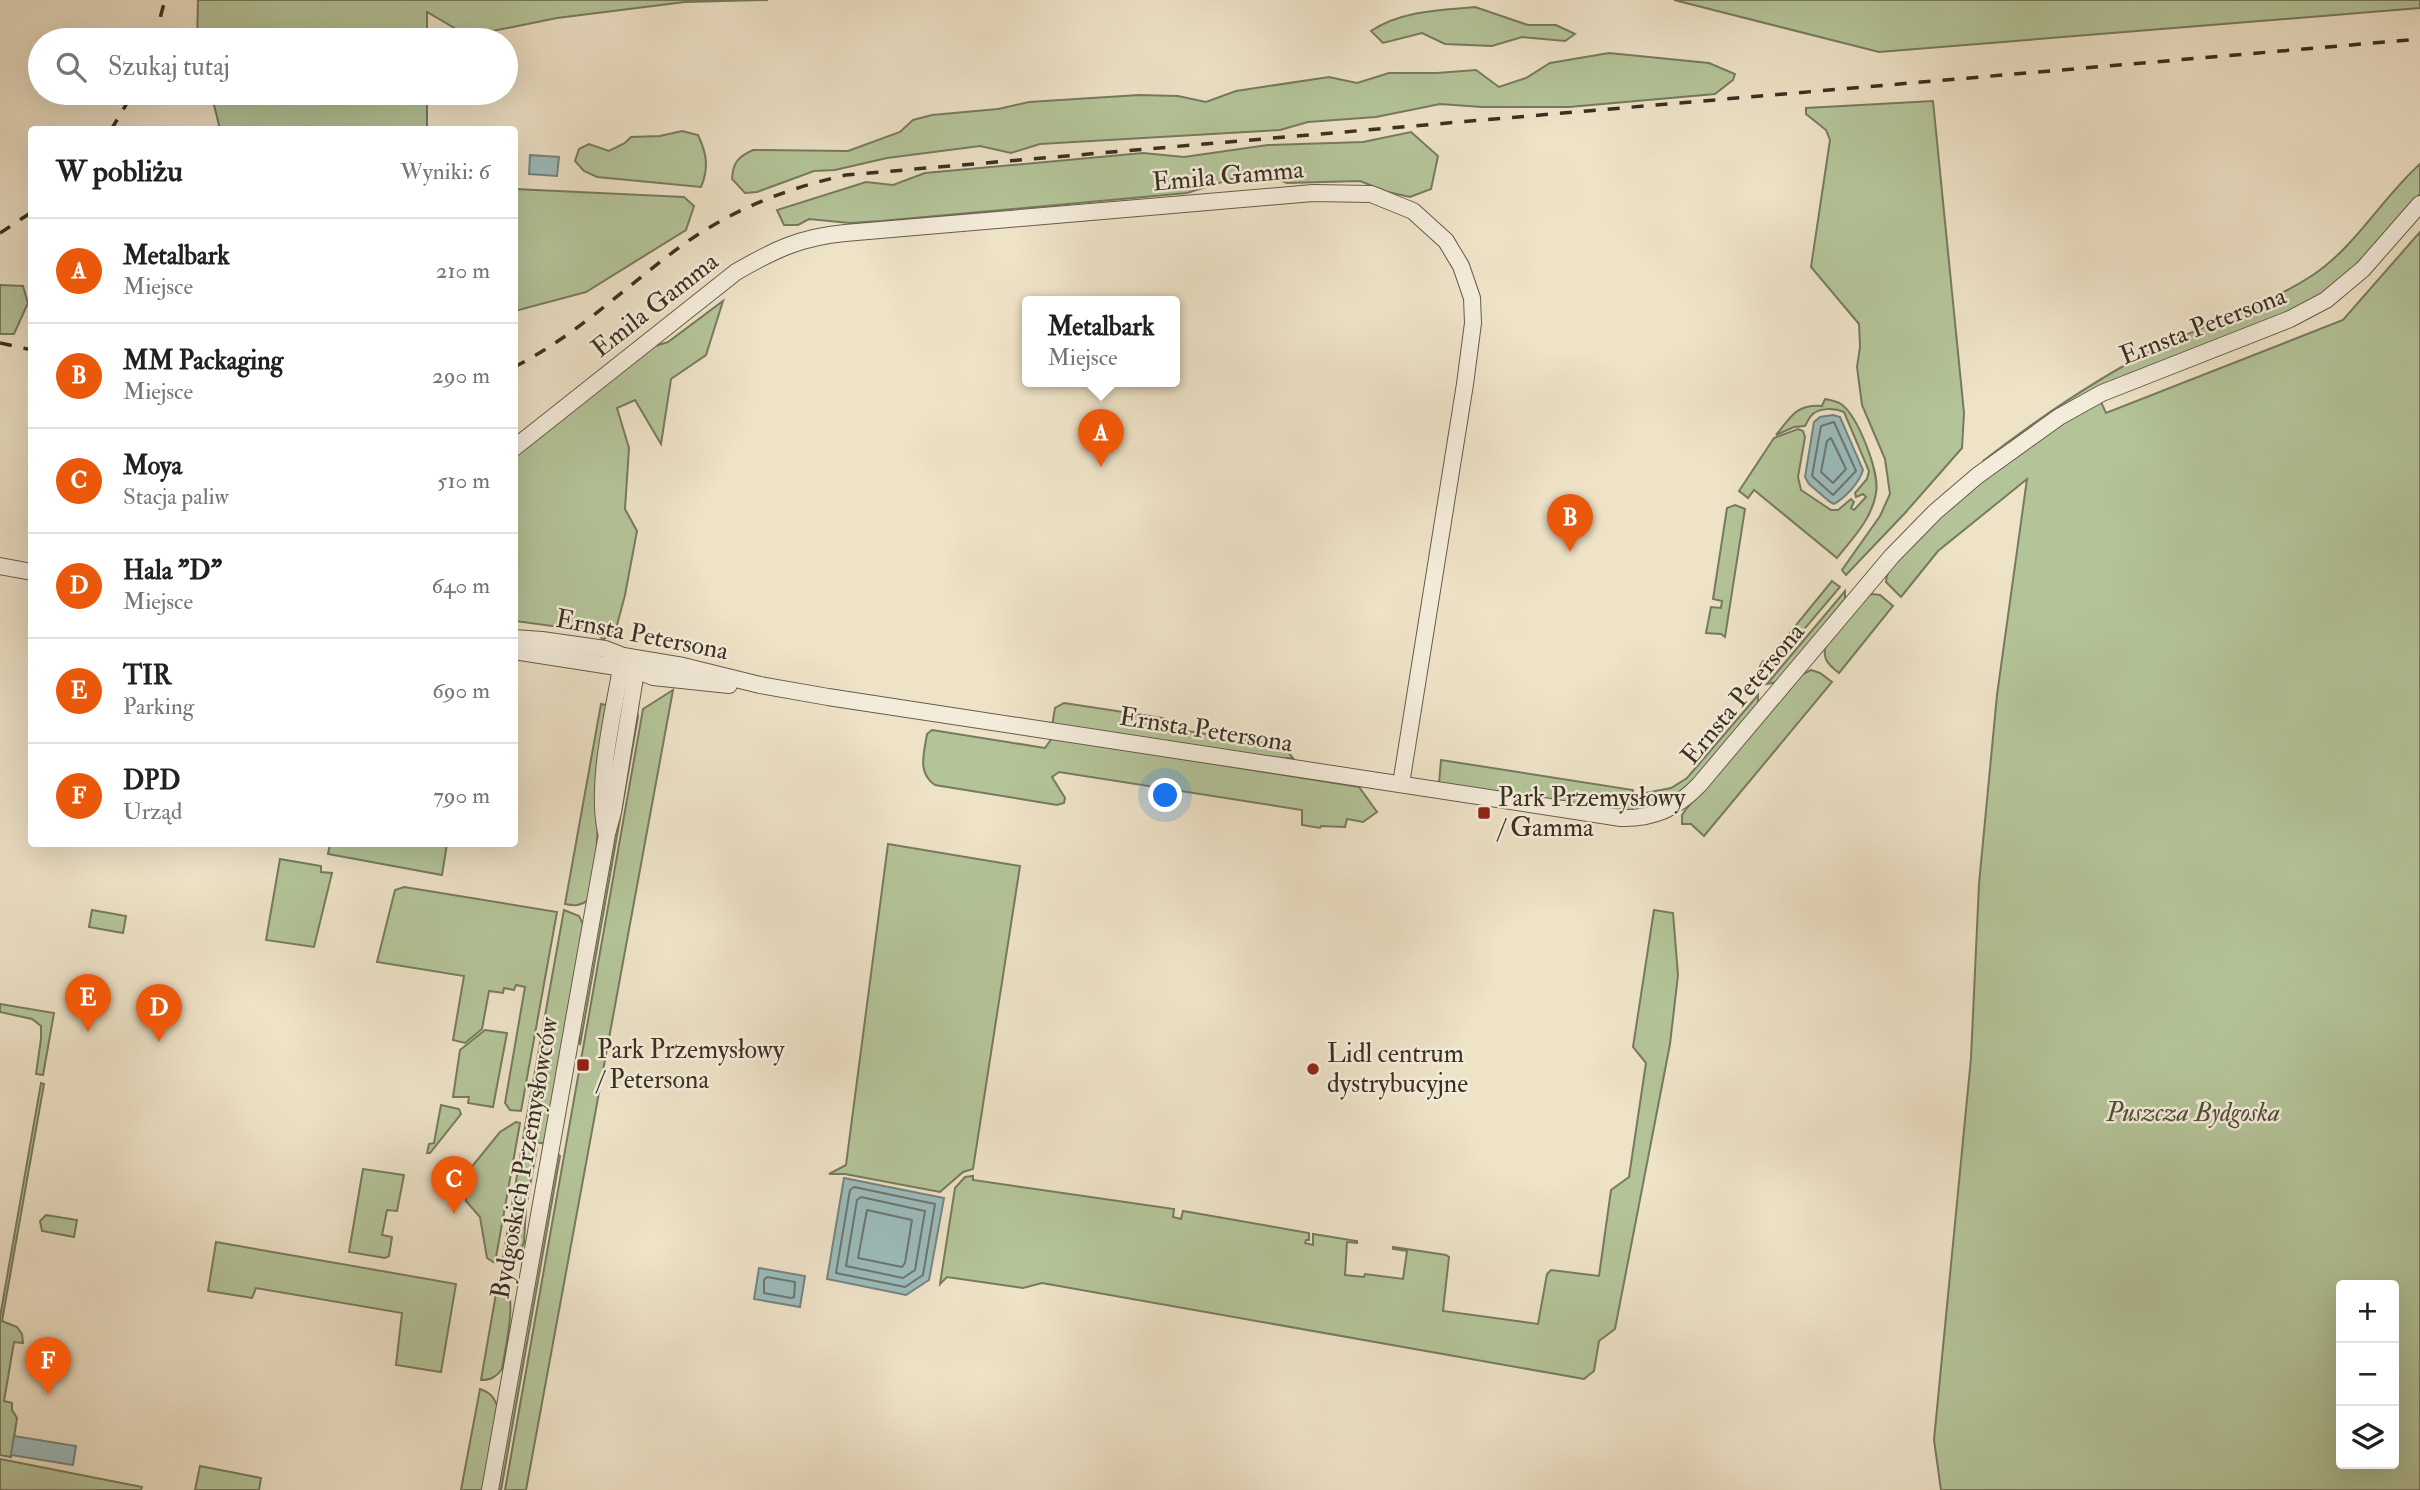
<!DOCTYPE html>
<html lang="pl">
<head>
<meta charset="utf-8">
<style>
  :root { --surface:#fff; --page:#f6f6f6; --text:#202124; --muted:#757577; --line:#e0e0e0; --accent:#ea580c }
  body { margin:0; font-family:"IM FELL Double Pica",serif; background:var(--page); color:var(--text) }
  .controls { position:absolute; right:21px; bottom:21px; display:grid; overflow:hidden; border-radius:7px; box-shadow:0 7px 28px #0002 }
  .controls button { width:63px; height:63px; display:grid; place-items:center; padding:0; border:0; border-bottom:2px solid var(--line); background:var(--surface); color:var(--text); font:35px sans-serif }
  .you { position:absolute; left:1166px; top:796px; width:24px; height:24px; margin:-18px; border:5px solid #fff; border-radius:50%; background:#1a73e8; box-shadow:0 0 0 10px #1a73e833 }
  .badge { display:grid; place-items:center; width:46px; height:46px; border-radius:50%; background:var(--accent); color:#fff; font-size:23px; font-weight:700 }
  .pin { position:absolute; translate:-50% -58px; filter:drop-shadow(0 2px 4px #0008) }
  .pin::after { content:''; position:absolute; top:37px; width:24px; height:21px; background:inherit; clip-path:polygon(0 0,100% 0,50% 100%) }
  .popup { position:absolute; left:1022px; top:296px; width:158px; height:91px; box-sizing:border-box; display:grid; place-content:center; border-radius:7px; background:var(--surface); filter:drop-shadow(0 2px 5px #0005); font-size:23px; white-space:nowrap; color:var(--muted) }
  .popup b { font-size:26px; color:var(--text) }
  .popup::after { content:''; position:absolute; left:50%; top:100%; margin-left:-14px; border:14px solid transparent; border-top-color:var(--surface) }
  .list { margin:0; padding:0; list-style:none }
  h2 { display:flex; justify-content:space-between; align-items:center; height:91px; margin:0; padding:0 28px; font-size:30px }
  h2 small { font-size:23px; font-weight:400; color:var(--muted) }
  .list li { display:grid; grid-template-columns:46px 1fr auto; gap:21px; align-items:center; box-sizing:border-box; height:105px; padding:0 28px; border-top:2px solid var(--line) }
  .list b { display:block; font-size:26px; white-space:nowrap }
  .list p { margin:0; font-size:23px; white-space:nowrap; color:var(--muted) }
  .list em { font-size:23px; font-style:normal; color:var(--muted) }
  .icon { flex:none; width:38px; height:38px; fill:none; stroke:currentColor; stroke-width:2; stroke-linecap:round; stroke-linejoin:round }
  .map { position:relative; flex:none; width:2420px; height:1490px; overflow:hidden }
  .search { position:absolute; background:var(--surface); box-shadow:0 7px 28px #0002; left:28px; top:28px; width:490px; height:77px; display:flex; align-items:center; gap:18px; box-sizing:border-box; padding:0 24px; border-radius:38px; color:var(--muted); font-size:26px }
  .panel { position:absolute; background:var(--surface); box-shadow:0 7px 28px #0002; left:28px; top:126px; width:490px; height:721px; border-radius:7px }
  .map>svg:first-child { display:block }
</style>
</head>
<body>
<div class="map">
<svg width="2420" height="1490" viewBox="0 0 2420 1490">
  <rect width="100%" height="100%" fill="#eee2c7"/>
  <filter id="stains"><feTurbulence type="fractalNoise" baseFrequency=".00286" numOctaves="4"/><feColorMatrix values="0 0 0 0 .2 0 0 0 0 .09 0 0 0 0 .02 0 0 0 .5 -.17"/></filter>
  <radialGradient id="worn" r=".72"><stop offset=".6" stop-color="#630" stop-opacity="0"/><stop offset="1" stop-color="#630" stop-opacity=".3"/></radialGradient>
  <g fill="#b4c499" stroke="#777a5e" stroke-width="2" fill-rule="evenodd">
    <polygon points="198,0 768,0 685,2 557,18 468,36 427,12 427,40 197,40"/>
    <polygon points="1674,0 2420,0 2420,8 1879,52"/>
    <path d="M 1475,7 L 1528,25 L 1556,25 L 1575,34 L 1565,41 L 1522,37 L 1492,46 L 1445,44 L 1422,33 L 1383,43 L 1371,31 C 1400,11 1440,10 1475,7 Z"/>
    <path d="M 1609,53 L 1709,63 L 1735,74 L 1733,80 L 1715,94 L 1569,107 L 1482,107 L 1440,104 L 1376,117 L 1308,122 L 1280,130 L 1040,144 L 1011,153 L 980,146 L 887,158 L 835,170 L 814,171 L 757,192 L 745,193 L 732,179 C 733,162 738,157 753,150 L 848,151 L 900,132 L 913,120 L 932,115 L 998,109 L 1029,102 L 1139,95 L 1178,96 L 1206,102 L 1236,91 L 1329,77 L 1357,83 L 1389,73 L 1437,73 L 1476,70 L 1499,87 L 1526,78 L 1550,63 Z"/>
    <polygon points="211,93 427,93 427,129 220,129"/>
    <polygon points="1933,101 1964,413 1962,448 1905,513 1846,575 1842,570 1880,516 1890,494 1885,459 1862,405 1857,367 1860,347 1859,324 1811,267 1830,140 1826,130 1806,114 1806,108"/>
    <path d="M 682,131 L 698,135 C 707,154 709,168 701,187 L 597,177 L 584,171 L 575,161 L 579,149 L 589,144 L 609,151 L 625,143 L 631,137 L 660,136 Z"/>
    <polygon points="1411,132 1438,156 1431,189 1410,197 1388,192 1360,181 1287,183 1257,171 1187,193 881,221 850,223 809,219 798,225 784,225 777,210 866,182 893,185 925,173 1143,153 1184,157 1268,145 1363,142"/>
    <path d="M 2420,164 L 2420,194 L 2345,277 L 2306,305 L 2127,375 L 1982,465 L 1983,461 C 2040,417 2098,377 2163,345 C 2212,322 2267,305 2313,275 C 2356,246 2382,198 2420,164 Z"/>
    <polygon points="515,189 684,197 694,206 686,230 586,292 515,311"/>
    <path d="M 2420,232 L 2420,1490 L 1941,1490 L 1934,1440 L 1971,1058 L 1979,884 L 1997,695 L 2027,479 L 1938,551 L 1901,597 L 1886,582 C 1886,540 2060,424 2100,400 L 2106,413 L 2343,320 ZM 2341,1285 L 2394,1285 L 2394,1464 L 2341,1464 Z"/>
    <polygon points="0,285 23,286 28,303 14,334 0,334"/>
    <polygon points="723,301 706,355 671,379 661,444 635,400 617,408 629,448 625,509 637,531 625,595 616,629 603,640 596,632 515,621 515,456 642,350 668,342"/>
    <path d="M 1825,399 C 1831,400 1836,401 1841,404 C 1858,416 1880,473 1876,493 C 1872,519 1852,539 1837,558 L 1754,490 L 1748,498 L 1739,491 L 1774,438 L 1798,429 L 1803,431 L 1805,437 L 1798,477 L 1801,490 L 1831,510 L 1838,510 L 1851,499 L 1854,502 L 1851,508 L 1854,510 L 1866,497 L 1863,494 L 1856,497 L 1855,493 L 1867,479 L 1869,471 L 1844,412 C 1835,408 1818,407 1811,416 C 1808,419 1807,423 1805,426 L 1794,427 L 1776,435 C 1791,417 1796,404 1822,406 Z"/>
    <polygon points="1735,505 1745,509 1725,637 1721,634 1706,633 1711,607 1721,608 1722,601 1713,599 1727,508"/>
    <polygon points="1832,581 1840,587 1767,673 1760,666 1763,661 1766,662"/>
    <polygon points="1845,591 1845,599 1777,682 1767,684"/>
    <path d="M 1872,594 L 1880,595 L 1893,606 L 1839,673 C 1827,664 1821,657 1827,642 L 1868,595 Z"/>
    <polygon points="1811,670 1820,673 1832,682 1704,836 1691,824 1682,824 1682,815 1687,808 1795,678"/>
    <polygon points="673,690 526,1490 505,1490 643,709"/>
    <polygon points="1758,695 1758,705 1692,782 1668,801 1644,810 1645,793 1671,788 1687,778"/>
    <polygon points="1064,703 1163,718 1162,727 1283,746 1293,758 1268,759 1052,726 1055,708"/>
    <path d="M 601,704 L 611,706 L 602,758 L 596,858 L 588,900 C 581,906 574,906 565,904 Z"/>
    <polygon points="637,711 638,717 580,1045 579,1029"/>
    <path d="M 932,730 L 1045,748 L 1052,738 L 1359,787 L 1377,812 L 1363,822 L 1347,819 L 1345,827 L 1321,826 L 1320,828 L 1302,825 L 1302,810 L 1059,772 L 1052,777 L 1065,798 L 1064,803 L 1057,805 L 935,785 C 917,773 924,753 927,734 Z"/>
    <polygon points="1441,760 1633,790 1633,811 1439,784"/>
    <polygon points="330,844 447,844 442,875 328,854"/>
    <polygon points="888,844 1020,866 973,1169 963,1172 940,1192 845,1174 829,1174 846,1165"/>
    <polygon points="280,859 321,866 321,872 332,873 314,947 266,940"/>
    <polygon points="404,887 557,912 521,1111 510,1110 505,1103 525,987 516,985 514,990 504,988 503,993 489,991 482,1029 465,1043 453,1040 464,976 377,962 395,890"/>
    <polygon points="92,910 126,916 123,933 89,927"/>
    <polygon points="564,910 579,916 584,926 546,1144 525,1140 523,1138"/>
    <polygon points="1654,910 1673,913 1678,975 1670,1044 1615,1329 1599,1341 1594,1371 1584,1379 1042,1283 1023,1288 947,1277 940,1284 955,1188 965,1177 973,1176 973,1180 1174,1209 1173,1217 1181,1219 1183,1211 1309,1233 1309,1240 1306,1240 1305,1243 1313,1245 1313,1234 1357,1241 1357,1243 1347,1242 1345,1275 1364,1277 1365,1274 1403,1279 1407,1251 1393,1249 1393,1247 1446,1255 1449,1257 1443,1311 1538,1324 1547,1274 1551,1270 1599,1276 1611,1190 1629,1177 1646,1063 1633,1047"/>
    <polygon points="0,1004 54,1013 43,1075 36,1074 41,1039 41,1026 32,1019 0,1012"/>
    <polygon points="485,1030 507,1033 493,1107 468,1103 469,1097 453,1097 460,1050"/>
    <polygon points="41,1083 44,1084 2,1321 17,1327 22,1334 23,1343 14,1342 4,1401 12,1403 12,1410 17,1418 11,1457 0,1455 0,1317"/>
    <polygon points="441,1105 459,1109 461,1114 430,1153 427,1153 429,1144 434,1143"/>
    <polygon points="516,1122 520,1123 495,1263 487,1258 480,1217 466,1201 465,1192 451,1189 443,1181 448,1177 466,1174 500,1132"/>
    <polygon points="525,1144 534,1145 537,1148 527,1202 524,1201 523,1207 526,1208 524,1243 516,1259 502,1264 522,1146"/>
    <polygon points="556,1153 560,1156 501,1490 496,1490"/>
    <polygon points="363,1169 404,1175 397,1211 387,1210 382,1235 392,1237 389,1256 385,1258 349,1252"/>
    <polygon points="46,1215 77,1220 74,1237 42,1231 40,1221"/>
    <polygon points="216,1242 456,1284 441,1372 396,1365 402,1313 256,1288 252,1298 208,1291"/>
    <path d="M 499,1276 C 521,1289 505,1347 502,1369 C 496,1377 491,1380 481,1380 Z"/>
    <path d="M 480,1389 C 491,1393 494,1397 498,1408 L 486,1483 L 482,1490 L 461,1490 Z"/>
    <polygon points="0,1459 142,1487 141,1490 0,1490"/>
    <polygon points="200,1466 261,1478 259,1490 195,1490"/>
  </g>
  <g fill="#9cbcbd" stroke="#75847f" stroke-width="2">
    <polygon points="530,155 559,157 557,176 529,174"/>
    <path d="M 1833,415 L 1840,417 L 1863,470 C 1859,483 1846,497 1834,504 L 1830,502 L 1809,484 L 1805,477 L 1814,422 L 1820,417 Z"/>
    <polygon points="844,1178 944,1198 929,1280 906,1295 827,1279"/>
    <polygon points="759,1268 805,1276 800,1307 754,1299"/>
    <polygon points="14,1436 76,1446 73,1465 11,1455"/>
  </g>
  <g fill="none" stroke-linecap="round" stroke-linejoin="round">
    <g stroke="#6b7670" stroke-width="2">
      <polygon points="1834,422 1856,471 1833,495 1812,476 1821,426"/>
      <polygon points="1831,438 1846,469 1833,483 1821,472 1827,441"/>
      <polygon points="854,1187 935,1204 923,1275 905,1287 836,1273 850,1190"/>
      <polygon points="861,1197 925,1211 915,1270 903,1278 846,1266 857,1200"/>
      <polygon points="867,1210 912,1220 905,1263 902,1267 858,1258"/>
      <polygon points="767,1277 795,1282 794,1297 791,1298 764,1293 764,1280"/>
    </g>
    <g stroke="#675c4b" stroke-width="18">
      <g id="minor">
        <path d="M 514,448 L 736,272 C 774,250 801,237 845,233 L 1313,193 L 1371,194 L 1413,211 L 1446,241 L 1461,266 L 1472,298 L 1473,323 L 1465,384 L 1401,784"/>
        <polyline points="0,566 32,572"/>
        <path d="M 514,638 L 542,640 L 605,649 L 623,656 L 683,666 L 760,685 L 828,697 L 1621,818 C 1653,819 1677,808 1699,785 L 1892,556 L 1935,512 L 1977,476 L 2059,417 L 2102,393 L 2290,319 L 2326,300 L 2363,269 L 2420,204"/>
        <polyline points="514,651 636,670 653,677 729,685"/>
        <path d="M 606,832 C 595,781 615,708 623,656"/>
        <polyline points="490,1490 607,834 613,812 638,659"/>
      </g>
    </g>
    <use href="#minor" stroke="#f4ecdb" stroke-width="16"/>
    <g stroke="#3a2f22" stroke-width="3.5" stroke-dasharray="12 12" stroke-linecap="butt">
      <polyline points="154,40 165,0"/>
      <polyline points="111,130 133,93"/>
      <polyline points="0,233 32,212"/>
      <polyline points="0,343 32,350"/>
      <path d="M 514,367 C 578,335 627,285 684,244 C 733,209 788,188 846,175 L 2420,39"/>
    </g>
  </g>
  <g fill="#8f2418" stroke="#f4ecdb" stroke-width="2.5">
    <rect x="1477" y="806" width="14" height="14" rx="3.5"/>
    <rect x="576" y="1058" width="14" height="14" rx="3.5"/>
    <circle cx="1313" cy="1069" r="7"/>
  </g>
  <g text-anchor="middle" dominant-baseline="central" stroke-width="5" stroke-linejoin="round" paint-order="stroke">
    <g font-size="26" fill="#3a2f22" stroke="#f4ecdb">
      <text transform="translate(1228 176) rotate(-5)">Emila Gamma</text>
      <text transform="translate(655 305) rotate(-38)">Emila Gamma</text>
      <text transform="translate(2203 326) rotate(-21)">Ernsta Petersona</text>
      <text transform="translate(642 635) rotate(11)">Ernsta Petersona</text>
      <text transform="translate(1743 694) rotate(-50)">Ernsta Petersona</text>
      <text transform="translate(1206 730) rotate(9)">Ernsta Petersona</text>
      <text transform="translate(525 1158) rotate(-80)">Bydgoskich Przemysłowców</text>
    </g>
    <g font-size="26" fill="#3a2f22" stroke="#f4ecdb" text-anchor="start">
      <text x="1498" y="798">Park Przemysłowy<tspan x="1498" dy="30">/ Gamma</tspan></text>
      <text x="597" y="1050">Park Przemysłowy<tspan x="597" dy="30">/ Petersona</tspan></text>
      <text x="1327" y="1054">Lidl centrum<tspan x="1327" dy="30">dystrybucyjne</tspan></text>
    </g>
    <g font-size="26" font-style="italic" fill="#524d3a" stroke="#f4ecdb">
      <text x="2193" y="1113">Puszcza Bydgoska</text>
    </g>
  </g>
  <rect width="100%" height="100%" filter="url(#stains)"/>
  <rect width="100%" height="100%" fill="url(#worn)"/>
</svg>
<div class="controls">
<button>+</button>
<button>−</button>
<button><svg class="icon" aria-label="layers" viewBox="0 0 24 24"><path d="M12 4l9 5-9 5-9-5zM3 14l9 5 9-5"/></svg></button>
</div>
<div class="you"></div>
<div class="pin badge" style="left:1101px;top:467px">A</div>
<div class="popup"><b>Metalbark</b>Miejsce</div>
<div class="pin badge" style="left:1570px;top:552px">B</div>
<div class="pin badge" style="left:454px;top:1214px">C</div>
<div class="pin badge" style="left:159px;top:1042px">D</div>
<div class="pin badge" style="left:88px;top:1032px">E</div>
<div class="pin badge" style="left:48px;top:1395px">F</div>
<div class="search"><svg class="icon" aria-label="search" viewBox="0 0 24 24"><circle cx="10" cy="10" r="6"/><path d="M15 15l6 6"/></svg>Szukaj tutaj</div>
<section class="panel">
<h2>W pobliżu<small>Wyniki: 6</small></h2>
<ul class="list">
<li><span class="badge">A</span><div><b>Metalbark</b><p>Miejsce</p></div><em>210 m</em></li>
<li><span class="badge">B</span><div><b>MM Packaging</b><p>Miejsce</p></div><em>290 m</em></li>
<li><span class="badge">C</span><div><b>Moya</b><p>Stacja paliw</p></div><em>510 m</em></li>
<li><span class="badge">D</span><div><b>Hala &quot;D&quot;</b><p>Miejsce</p></div><em>640 m</em></li>
<li><span class="badge">E</span><div><b>TIR</b><p>Parking</p></div><em>690 m</em></li>
<li><span class="badge">F</span><div><b>DPD</b><p>Urząd</p></div><em>790 m</em></li>
</ul>
</section>
</div>
</body>
</html>
